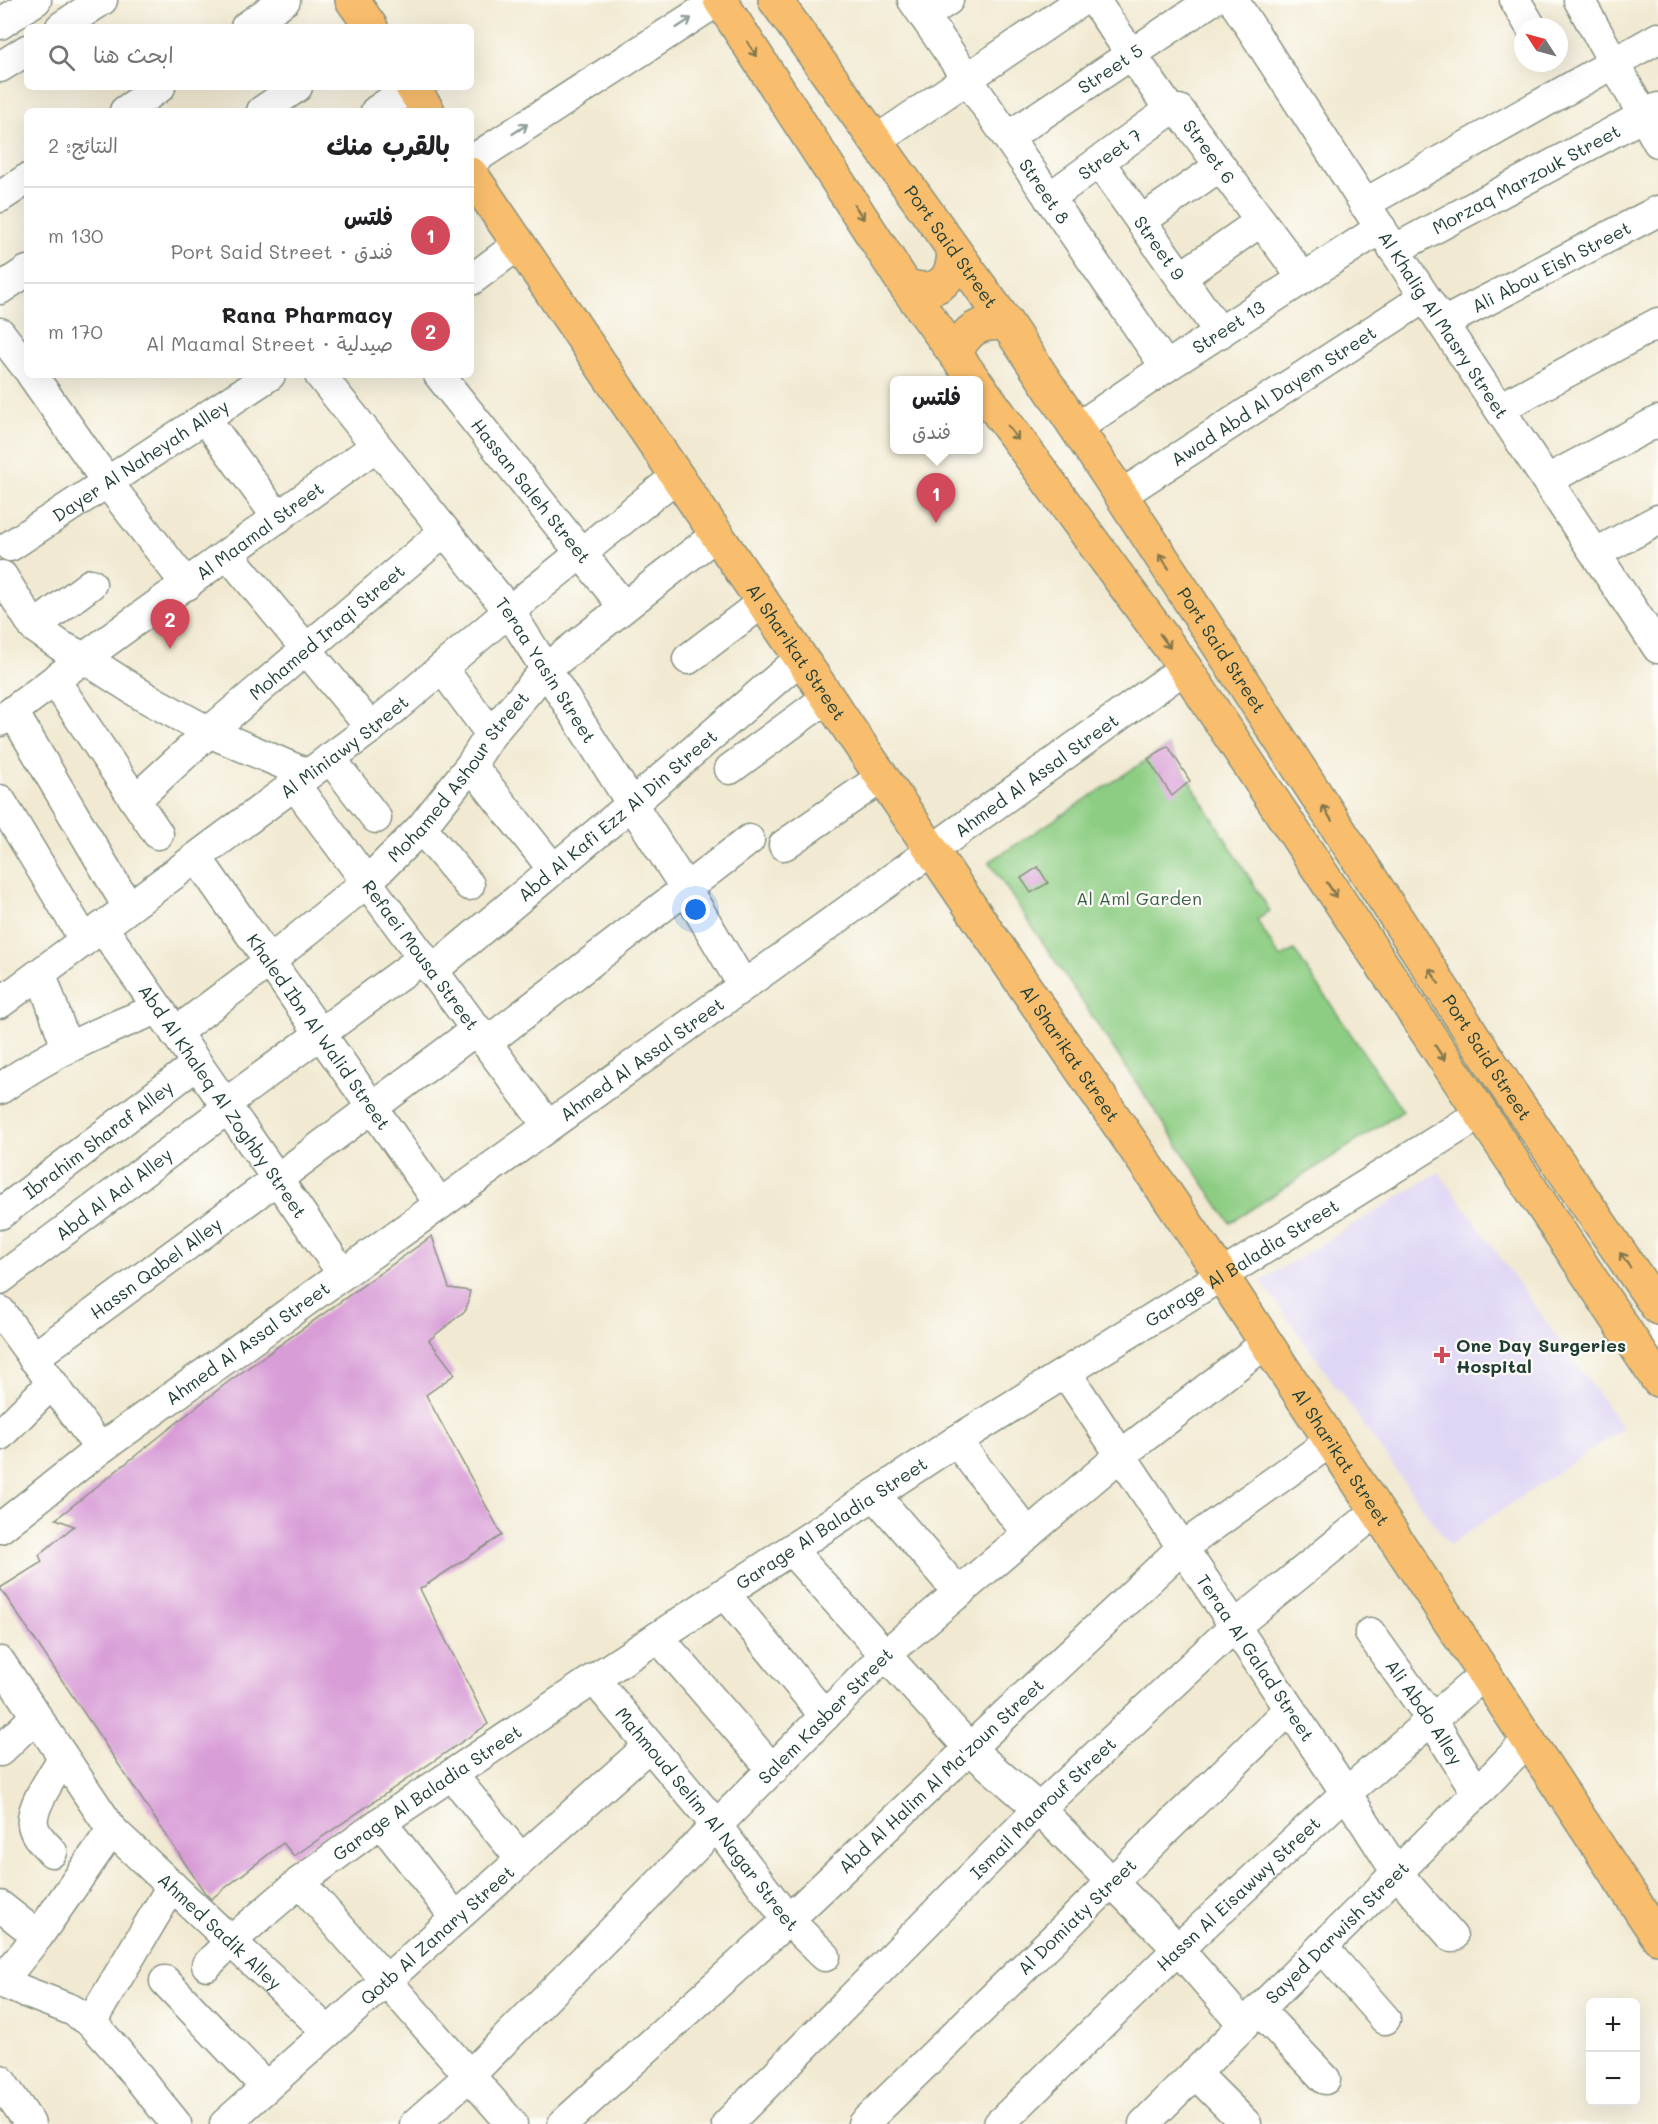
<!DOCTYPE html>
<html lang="ar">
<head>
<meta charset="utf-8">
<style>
  :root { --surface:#fff; --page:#f2f2f2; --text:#202124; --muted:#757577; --line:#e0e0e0; --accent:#d1495b }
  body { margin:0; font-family:Mali,"Playpen Sans Arabic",sans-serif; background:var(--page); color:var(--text); direction:rtl }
  .controls { position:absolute; right:18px; bottom:18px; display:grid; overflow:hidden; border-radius:9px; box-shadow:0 6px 24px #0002 }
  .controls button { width:54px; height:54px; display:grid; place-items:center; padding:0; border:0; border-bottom:2px solid var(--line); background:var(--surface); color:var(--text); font:30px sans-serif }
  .compass { position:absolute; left:1514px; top:18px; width:54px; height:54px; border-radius:50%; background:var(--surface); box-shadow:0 6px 24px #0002; rotate:306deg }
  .you { position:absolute; left:696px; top:910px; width:21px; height:21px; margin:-15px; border:4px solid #fff; border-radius:50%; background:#1a73e8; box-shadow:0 0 0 9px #1a73e833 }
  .badge { display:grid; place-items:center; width:39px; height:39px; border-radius:50%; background:var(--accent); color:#fff; font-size:20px; font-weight:700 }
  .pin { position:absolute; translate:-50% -50px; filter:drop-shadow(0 2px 3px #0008) }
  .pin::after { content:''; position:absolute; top:32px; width:21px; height:18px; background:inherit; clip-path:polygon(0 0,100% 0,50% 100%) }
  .popup { position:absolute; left:890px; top:376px; width:93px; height:78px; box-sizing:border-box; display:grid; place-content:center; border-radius:9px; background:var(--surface); filter:drop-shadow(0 2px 4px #0005); font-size:20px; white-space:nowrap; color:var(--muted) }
  .popup b { font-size:22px; color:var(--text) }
  .popup::after { content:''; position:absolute; left:50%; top:100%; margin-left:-12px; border:12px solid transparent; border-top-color:var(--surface) }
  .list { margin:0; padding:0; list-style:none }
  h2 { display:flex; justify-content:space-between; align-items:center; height:78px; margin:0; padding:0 24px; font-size:26px }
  h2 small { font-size:20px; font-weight:400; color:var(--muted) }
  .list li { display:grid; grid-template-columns:39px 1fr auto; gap:18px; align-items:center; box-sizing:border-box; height:96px; padding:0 24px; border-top:2px solid var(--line) }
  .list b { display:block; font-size:22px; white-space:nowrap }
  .list p { margin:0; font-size:20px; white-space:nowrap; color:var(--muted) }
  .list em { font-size:20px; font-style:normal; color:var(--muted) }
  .icon { flex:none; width:33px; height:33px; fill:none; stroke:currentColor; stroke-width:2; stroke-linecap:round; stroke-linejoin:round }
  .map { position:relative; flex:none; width:1658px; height:2124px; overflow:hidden; direction:ltr }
  .search { position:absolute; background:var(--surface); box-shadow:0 6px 24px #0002; left:24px; top:24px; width:450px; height:66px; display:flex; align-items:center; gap:15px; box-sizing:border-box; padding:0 21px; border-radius:9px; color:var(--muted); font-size:22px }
  .panel { position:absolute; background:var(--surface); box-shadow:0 6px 24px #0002; left:24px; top:108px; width:450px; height:270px; border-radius:9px; direction:rtl }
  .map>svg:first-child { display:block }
</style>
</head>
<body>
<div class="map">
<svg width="1658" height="2124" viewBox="0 0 1658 2124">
  <rect width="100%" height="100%" fill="#fdfcf7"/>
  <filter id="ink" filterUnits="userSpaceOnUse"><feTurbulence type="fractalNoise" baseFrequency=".0167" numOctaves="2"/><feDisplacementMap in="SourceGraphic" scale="12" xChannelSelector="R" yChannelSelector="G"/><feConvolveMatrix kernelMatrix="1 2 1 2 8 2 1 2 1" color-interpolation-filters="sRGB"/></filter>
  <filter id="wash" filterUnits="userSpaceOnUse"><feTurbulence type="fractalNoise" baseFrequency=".008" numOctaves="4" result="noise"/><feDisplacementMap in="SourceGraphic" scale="24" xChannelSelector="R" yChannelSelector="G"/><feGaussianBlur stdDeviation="1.35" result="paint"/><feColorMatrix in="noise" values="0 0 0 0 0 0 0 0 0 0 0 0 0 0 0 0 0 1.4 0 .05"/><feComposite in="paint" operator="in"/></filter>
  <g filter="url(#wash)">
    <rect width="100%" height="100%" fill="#f1e9d1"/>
    <polygon fill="#dfd5f5" points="1439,1172 1623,1429 1449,1545 1261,1281"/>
    <polygon fill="#8dcd83" stroke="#56855c" stroke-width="1.5" points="1168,746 1270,911 1257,920 1280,958 1294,950 1403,1111 1230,1223 989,862"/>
    <g id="blocks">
      <g fill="#d89cd7">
        <polygon points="1168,746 1190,781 1172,796 1148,759"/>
        <polygon points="1038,867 1048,883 1031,893 1021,878"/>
        <polygon points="432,1236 449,1288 470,1291 466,1310 429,1340 455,1374 426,1395 502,1535 420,1589 488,1724 294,1856 283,1843 211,1899 205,1893 0,1588 42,1562 39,1555 74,1526 56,1519 224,1385"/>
      </g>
    </g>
  </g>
  <g filter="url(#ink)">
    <use href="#blocks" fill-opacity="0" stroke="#889382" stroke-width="1.5"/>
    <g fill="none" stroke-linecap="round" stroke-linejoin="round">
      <g stroke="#889382" stroke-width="33">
        <g id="minor">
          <path id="s1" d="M 913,0 L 1166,367"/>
          <path id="s2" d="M 1094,0 L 1170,110 L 1179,110 L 1303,278"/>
          <path id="s3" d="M 1233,0 L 1425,297 L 1658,648"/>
          <polyline points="1515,0 1531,27"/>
          <polyline points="1579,0 1658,142"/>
          <polyline points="924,16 948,0"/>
          <polyline points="0,24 36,0"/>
          <polyline points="61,27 102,0"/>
          <polyline points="246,27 285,0"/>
          <polyline points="0,67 27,50"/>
          <polyline points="125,111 160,87"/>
          <polyline points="262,111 297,87"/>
          <polyline points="376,111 411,87"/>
          <path id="s4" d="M 1008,137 L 1212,0"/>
          <polyline points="876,141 1082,0"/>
          <polyline points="471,161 719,0"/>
          <path id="s5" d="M 1099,162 L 1220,333"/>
          <polyline points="0,197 27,179"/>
          <path id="s6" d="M 1049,198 L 1170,110"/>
          <polyline points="1364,204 1658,38"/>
          <polyline points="1141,221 1220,166"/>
          <path id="s7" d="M 1394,250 L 1658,108"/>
          <polyline points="1181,277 1261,221"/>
          <polyline points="471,280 519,244"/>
          <polyline points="0,289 27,271"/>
          <path id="s8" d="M 1443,323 L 1658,211"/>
          <polyline points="0,333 27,368"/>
          <polyline points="32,375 107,482 187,585"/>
          <path id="s9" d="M 320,375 L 509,611 L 686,889 L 743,985"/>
          <path id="s10" d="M 439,375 L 624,607"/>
          <polyline points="1500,408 1658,323"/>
          <polyline points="205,418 278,518"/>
          <path id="s11" d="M 1077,428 L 1166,367 L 1381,228"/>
          <polyline points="1547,480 1658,421"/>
          <path id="s12" d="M 1121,495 L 1425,297"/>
          <path id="s13" d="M 10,546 L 270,375"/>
          <polyline points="1596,553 1658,520"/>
          <polyline points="228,554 371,728"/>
          <polyline points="2,576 34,627 61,646 84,658 145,697 209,732 307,774"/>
          <polyline points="34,627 91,584"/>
          <polyline points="688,659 763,602"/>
          <polyline points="442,668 491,734"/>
          <polyline points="55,681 158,834"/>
          <polyline points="13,712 128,907"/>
          <path id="s14" d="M 0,721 L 84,658 L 376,446"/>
          <polyline points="330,758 376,818"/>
          <polyline points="471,765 553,869"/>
          <polyline points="730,769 828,697"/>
          <path id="s15" d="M 294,784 L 548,1126"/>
          <polyline points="0,800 84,939"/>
          <path id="s16" d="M 135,800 L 209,732 L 444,532"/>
          <polyline points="421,828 469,885"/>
          <polyline points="784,845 882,777"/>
          <path id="s17" d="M 197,858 L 440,1204"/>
          <path id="s18" d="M 102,927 L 343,1274"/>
          <path id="s19" d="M 432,971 L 632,804 L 801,658"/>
          <polyline points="41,974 67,1048"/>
          <path id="s20" d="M 0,1003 L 371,728 L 509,611 L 677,476"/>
          <path id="s21" d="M 175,1033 L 270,961 L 367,882 L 421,828 L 471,765 L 491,734 L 546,669 L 717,534"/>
          <polyline points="486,1043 749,840"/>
          <path d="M 0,1089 C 48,1054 103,1030 158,1009"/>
          <polyline points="225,1104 423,958"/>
          <path id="s22" d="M 0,1214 L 197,1064"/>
          <path id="s23" d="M 0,1279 L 228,1108"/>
          <polyline points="0,1311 100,1449"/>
          <path id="s24" d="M 33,1358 L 277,1179 L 477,1029"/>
          <path id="s25" d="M 1066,1373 L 1346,1793 L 1397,1873 L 1452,1937"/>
          <polyline points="0,1435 52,1383"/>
          <polyline points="956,1441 1028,1534"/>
          <polyline points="875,1495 959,1593"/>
          <path id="s26" d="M 0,1528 L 100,1449 L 1185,668"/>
          <polyline points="791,1550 971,1750 1039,1809 1112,1882 1178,1949 1244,2025"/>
          <polyline points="724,1593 825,1716"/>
          <path id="s27" d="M 1370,1633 L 1432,1720 L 1477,1793"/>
          <polyline points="658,1637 773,1770"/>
          <path id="s28" d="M 0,1662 L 112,1830 L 328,2032"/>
          <path id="s29" d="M 594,1679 L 716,1825 L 788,1920 L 825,1956"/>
          <polyline points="0,1751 36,1716"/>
          <polyline points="452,1775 521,1859"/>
          <polyline points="381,1822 456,1918"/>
          <path d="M 52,1852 C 45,1844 34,1835 33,1824 C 30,1807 54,1774 63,1758"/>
          <polyline points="300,1882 512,2124"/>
          <polyline points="0,1906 38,1936"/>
          <polyline points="1322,1947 1385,2019"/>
          <path id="s30" d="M 207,1965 L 231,1941 L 300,1882 L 381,1822 L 594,1679 L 956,1441 L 1480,1114"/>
          <polyline points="165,1981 266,2087"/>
          <polyline points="0,1982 72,2010 91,2022 116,2050 176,2124"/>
          <polyline points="1,1982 38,1936 112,1830"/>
          <polyline points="1259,2010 1325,2079"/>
          <polyline points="91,2022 172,1886"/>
          <polyline points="1195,2073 1246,2124"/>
          <polyline points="0,2080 30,2124"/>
          <path id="s31" d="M 225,2124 L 649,1746"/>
          <path id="s32" d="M 415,2124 L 469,2076 L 886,1654 L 1121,1455 L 1266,1343"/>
          <path id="s33" d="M 563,2124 L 788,1920 L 1183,1547 L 1331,1441"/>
          <path id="s34" d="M 727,2124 L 1039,1809 L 1235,1626 L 1377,1511"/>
          <path id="s35" d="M 863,2124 L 1290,1709"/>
          <path id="s36" d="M 999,2124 L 1178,1949 L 1346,1793 L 1485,1674"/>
          <path id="s37" d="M 1144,2124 L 1477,1793 L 1528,1740"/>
        </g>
      </g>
      <g stroke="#889382" stroke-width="36">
        <g id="major">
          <polyline points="352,0 371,27"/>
          <polyline points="720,0 905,285 974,380"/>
          <path id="s38" d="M 775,0 L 1007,324 L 1121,495 L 1511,1094 L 1658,1308"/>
          <polyline points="412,87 428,111"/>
          <path id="s39" d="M 471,174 L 1222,1276 L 1658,1937"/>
          <path d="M 905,285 C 936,296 953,283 954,251"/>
          <path d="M 955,354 C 967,329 979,321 1007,324"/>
          <polyline points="978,385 1185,668 1658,1380"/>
        </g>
      </g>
      <use href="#minor" stroke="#fff" stroke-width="30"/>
      <use href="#major" stroke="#f9be6d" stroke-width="33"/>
    </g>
    <defs><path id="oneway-shaft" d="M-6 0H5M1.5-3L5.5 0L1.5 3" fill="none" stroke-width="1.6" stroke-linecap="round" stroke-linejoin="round" transform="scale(1.5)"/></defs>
    <g stroke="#8f9e9a">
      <use href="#oneway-shaft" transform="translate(684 23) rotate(-33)"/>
      <use href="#oneway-shaft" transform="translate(520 129) rotate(-33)"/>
    </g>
    <g stroke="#81774e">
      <use href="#oneway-shaft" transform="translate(752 49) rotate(57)"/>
      <use href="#oneway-shaft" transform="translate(859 212) rotate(57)"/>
      <use href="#oneway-shaft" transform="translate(1013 433) rotate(54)"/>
      <use href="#oneway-shaft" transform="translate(1164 561) rotate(-123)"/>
      <use href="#oneway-shaft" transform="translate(1165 641) rotate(54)"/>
      <use href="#oneway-shaft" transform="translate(1327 813) rotate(-123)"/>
      <use href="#oneway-shaft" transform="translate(1332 890) rotate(56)"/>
      <use href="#oneway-shaft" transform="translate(1434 976) rotate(-123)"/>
      <use href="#oneway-shaft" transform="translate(1440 1053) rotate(57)"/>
      <use href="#oneway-shaft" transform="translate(1625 1260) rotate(-125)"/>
    </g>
  </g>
  <path fill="#d1495b" stroke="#fdfcf7" stroke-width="2" d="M1439 1346h6v6h6v6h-6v6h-6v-6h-6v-6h6z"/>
  <g text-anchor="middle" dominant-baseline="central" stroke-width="4.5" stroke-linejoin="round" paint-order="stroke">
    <g font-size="18" fill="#1f3d34" stroke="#fdfcf7">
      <text stroke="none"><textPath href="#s4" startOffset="123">Street 5</textPath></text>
      <text stroke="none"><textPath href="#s2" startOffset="194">Street 6</textPath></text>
      <text stroke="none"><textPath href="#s6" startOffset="75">Street 7</textPath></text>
      <text stroke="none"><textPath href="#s7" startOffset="150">Morzaq Marzouk Street</textPath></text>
      <text stroke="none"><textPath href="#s1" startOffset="232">Street 8</textPath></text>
      <text stroke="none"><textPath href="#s38" startOffset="303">Port Said Street</textPath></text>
      <text stroke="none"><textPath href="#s5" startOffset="105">Street 9</textPath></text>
      <text stroke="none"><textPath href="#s8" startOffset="122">Ali Abou Eish Street</textPath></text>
      <text stroke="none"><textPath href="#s3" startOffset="387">Al Khalig Al Masry Street</textPath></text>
      <text stroke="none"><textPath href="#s11" startOffset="182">Street 13</textPath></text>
      <text stroke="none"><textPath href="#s12" startOffset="182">Awad Abd Al Dayem Street</textPath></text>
      <text stroke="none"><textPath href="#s13" startOffset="156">Dayer Al Naheyah Alley</textPath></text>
      <text stroke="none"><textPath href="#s10" startOffset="148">Hassan Saleh Street</textPath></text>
      <text stroke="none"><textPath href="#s14" startOffset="322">Al Maamal Street</textPath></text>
      <text stroke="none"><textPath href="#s16" startOffset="255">Mohamed Iraqi Street</textPath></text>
      <text stroke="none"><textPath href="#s38" startOffset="789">Port Said Street</textPath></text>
      <text stroke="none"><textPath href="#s39" startOffset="578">Al Sharikat Street</textPath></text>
      <text stroke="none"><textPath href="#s9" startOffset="372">Teraa Yasin Street</textPath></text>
      <text stroke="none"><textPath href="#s20" startOffset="429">Al Miniawy Street</textPath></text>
      <text stroke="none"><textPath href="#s26" startOffset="1281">Ahmed Al Assal Street</textPath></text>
      <text stroke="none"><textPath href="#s21" startOffset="384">Mohamed Ashour Street</textPath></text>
      <text stroke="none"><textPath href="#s19" startOffset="242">Abd Al Kafi Ezz Al Din Street</textPath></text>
      <text stroke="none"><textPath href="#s15" startOffset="213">Refaei Mousa Street</textPath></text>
      <text stroke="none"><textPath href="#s17" startOffset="212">Khaled Ibn Al Walid Street</textPath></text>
      <text stroke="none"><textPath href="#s39" startOffset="1064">Al Sharikat Street</textPath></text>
      <text stroke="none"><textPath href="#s38" startOffset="1275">Port Said Street</textPath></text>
      <text stroke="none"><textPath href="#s26" startOffset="795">Ahmed Al Assal Street</textPath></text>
      <text stroke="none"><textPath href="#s18" startOffset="212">Abd Al Khaleq Al Zoghby Street</textPath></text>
      <text stroke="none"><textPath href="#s22" startOffset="123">Ibrahim Sharaf Alley</textPath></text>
      <text stroke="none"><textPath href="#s23" startOffset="142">Abd Al Aal Alley</textPath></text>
      <text stroke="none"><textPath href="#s30" startOffset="1252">Garage Al Baladia Street</textPath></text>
      <text stroke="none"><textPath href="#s24" startOffset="152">Hassn Qabel Alley</textPath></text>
      <text stroke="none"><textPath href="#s26" startOffset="309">Ahmed Al Assal Street</textPath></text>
      <text stroke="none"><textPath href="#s39" startOffset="1550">Al Sharikat Street</textPath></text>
      <text stroke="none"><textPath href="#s30" startOffset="766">Garage Al Baladia Street</textPath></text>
      <text stroke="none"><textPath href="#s25" startOffset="342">Teraa Al Galad Street</textPath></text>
      <text stroke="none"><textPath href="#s27" startOffset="96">Ali Abdo Alley</textPath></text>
      <text stroke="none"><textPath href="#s32" startOffset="579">Salem Kasber Street</textPath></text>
      <text stroke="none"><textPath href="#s33" startOffset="514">Abd Al Halim Al Ma'zoun Street</textPath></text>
      <text stroke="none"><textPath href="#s30" startOffset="280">Garage Al Baladia Street</textPath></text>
      <text stroke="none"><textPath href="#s34" startOffset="447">Ismail Maarouf Street</textPath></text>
      <text stroke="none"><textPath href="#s29" startOffset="180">Mahmoud Selim Al Nagar Street</textPath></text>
      <text stroke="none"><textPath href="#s36" startOffset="332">Hassn Al Eisawwy Street</textPath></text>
      <text stroke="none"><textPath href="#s35" startOffset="298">Al Domiaty Street</textPath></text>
      <text stroke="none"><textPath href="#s28" startOffset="350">Ahmed Sadik Alley</textPath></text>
      <text stroke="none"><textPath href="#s37" startOffset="272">Sayed Darwish Street</textPath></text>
      <text stroke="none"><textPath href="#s31" startOffset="284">Qotb Al Zanary Street</textPath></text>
    </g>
    <g font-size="18" fill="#3a6148" stroke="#fdfcf7">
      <text x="1139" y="898">Al Aml Garden</text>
    </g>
    <g font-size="18" font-weight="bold" fill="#1f3d34" stroke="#fdfcf7" text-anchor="start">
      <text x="1456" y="1345">One Day Surgeries<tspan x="1456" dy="21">Hospital</tspan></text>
    </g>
  </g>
</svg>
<div class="controls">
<button>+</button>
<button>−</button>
</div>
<svg class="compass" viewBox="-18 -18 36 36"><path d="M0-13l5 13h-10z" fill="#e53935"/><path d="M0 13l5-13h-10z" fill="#757577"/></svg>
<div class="you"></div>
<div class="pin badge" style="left:936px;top:523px">1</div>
<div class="popup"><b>فلتس</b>فندق</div>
<div class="pin badge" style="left:170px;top:649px">2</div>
<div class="search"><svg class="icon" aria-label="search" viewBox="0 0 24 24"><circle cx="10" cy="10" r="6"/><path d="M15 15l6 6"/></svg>ابحث هنا</div>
<section class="panel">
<h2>بالقرب منك<small>النتائج: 2</small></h2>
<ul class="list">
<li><span class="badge">1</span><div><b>فلتس</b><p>فندق · Port Said Street</p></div><em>130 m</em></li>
<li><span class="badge">2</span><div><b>Rana Pharmacy</b><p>صيدلية · Al Maamal Street</p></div><em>170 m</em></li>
</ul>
</section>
</div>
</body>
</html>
